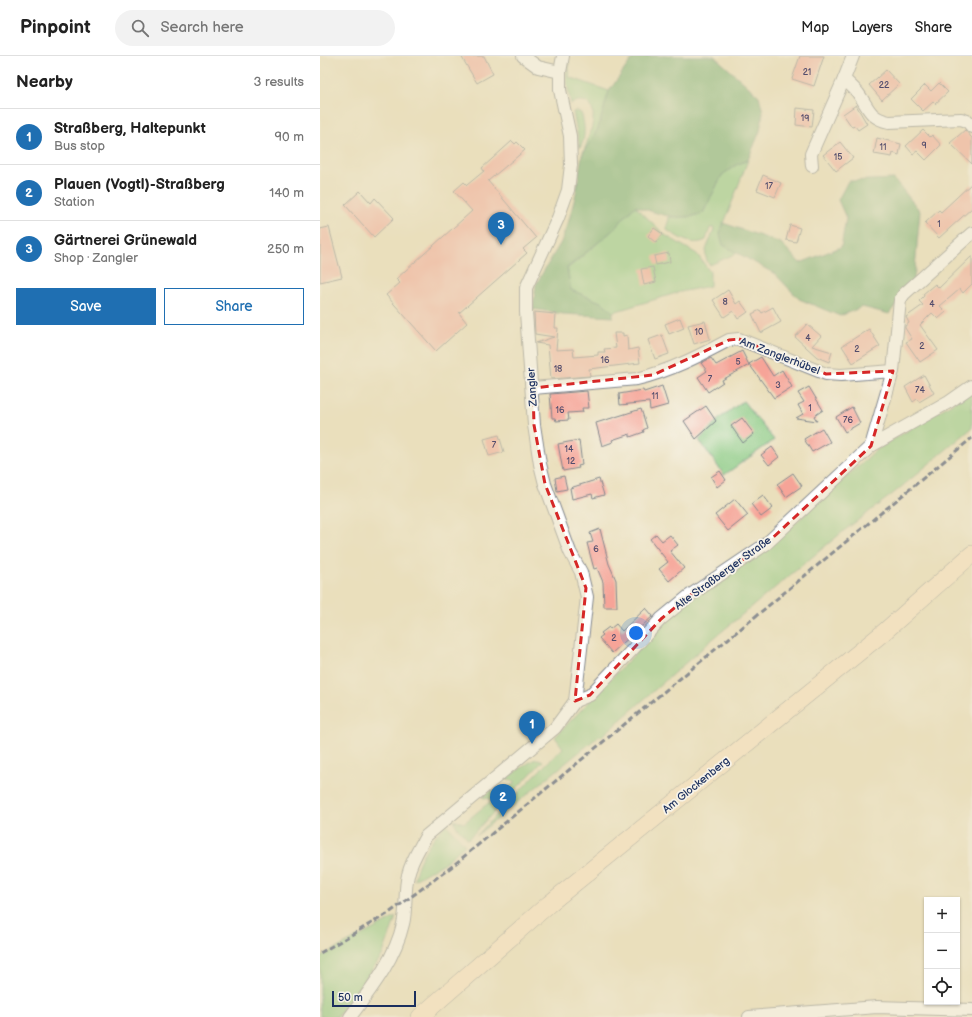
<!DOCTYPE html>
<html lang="en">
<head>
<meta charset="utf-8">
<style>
  :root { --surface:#fff; --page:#f2f2f2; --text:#222; --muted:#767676; --line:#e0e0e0; --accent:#1f6fb2 }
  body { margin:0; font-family:"Balsamiq Sans",sans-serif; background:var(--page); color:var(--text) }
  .controls { position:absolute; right:12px; bottom:12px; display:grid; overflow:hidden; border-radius:0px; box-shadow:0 1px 3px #0004 }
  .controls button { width:36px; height:36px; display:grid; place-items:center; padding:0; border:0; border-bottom:1px solid var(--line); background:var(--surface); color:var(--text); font:20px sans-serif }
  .scale { position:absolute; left:12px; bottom:10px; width:84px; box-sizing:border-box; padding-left:4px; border:2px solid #1b2f5e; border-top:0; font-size:11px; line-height:14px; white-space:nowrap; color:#1b2f5e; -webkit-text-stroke:3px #f7f3e8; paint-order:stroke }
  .you { position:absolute; left:316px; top:577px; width:14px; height:14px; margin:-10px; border:3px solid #fff; border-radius:50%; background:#1a73e8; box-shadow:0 0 0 6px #1a73e833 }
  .badge { display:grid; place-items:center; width:26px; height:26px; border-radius:50%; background:var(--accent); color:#fff; font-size:13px; font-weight:700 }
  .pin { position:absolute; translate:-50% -33px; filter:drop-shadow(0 1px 2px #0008) }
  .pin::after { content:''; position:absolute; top:21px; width:14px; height:12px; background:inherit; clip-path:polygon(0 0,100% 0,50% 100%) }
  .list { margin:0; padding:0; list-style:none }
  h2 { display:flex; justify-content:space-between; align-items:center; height:52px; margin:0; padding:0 16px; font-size:17px }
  h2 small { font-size:13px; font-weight:400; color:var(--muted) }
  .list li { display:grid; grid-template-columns:26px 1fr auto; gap:12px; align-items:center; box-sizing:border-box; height:56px; padding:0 16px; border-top:1px solid var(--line) }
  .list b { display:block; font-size:15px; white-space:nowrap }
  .list p { margin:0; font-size:13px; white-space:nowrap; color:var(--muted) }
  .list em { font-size:13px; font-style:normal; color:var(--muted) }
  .actions { display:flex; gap:8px; padding:12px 16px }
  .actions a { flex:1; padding:9px 0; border:1px solid var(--accent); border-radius:0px; text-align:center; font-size:14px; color:var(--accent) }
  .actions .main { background:var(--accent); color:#fff }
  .icon { flex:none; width:22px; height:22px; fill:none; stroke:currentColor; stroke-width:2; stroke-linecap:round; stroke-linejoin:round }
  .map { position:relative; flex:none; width:652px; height:961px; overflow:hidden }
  header { display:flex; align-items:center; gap:24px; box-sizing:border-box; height:56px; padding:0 20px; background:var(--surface); border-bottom:1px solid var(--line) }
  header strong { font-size:19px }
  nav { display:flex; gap:22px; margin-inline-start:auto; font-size:14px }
  .search { width:280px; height:36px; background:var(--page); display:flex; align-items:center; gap:10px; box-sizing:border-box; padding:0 14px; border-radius:22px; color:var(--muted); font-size:15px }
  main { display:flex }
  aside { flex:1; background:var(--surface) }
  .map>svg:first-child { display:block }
</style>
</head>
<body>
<header>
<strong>Pinpoint</strong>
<div class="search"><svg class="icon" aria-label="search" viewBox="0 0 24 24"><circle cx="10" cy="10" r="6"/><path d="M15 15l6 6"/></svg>Search here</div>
<nav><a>Map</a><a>Layers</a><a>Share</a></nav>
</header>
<main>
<aside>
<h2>Nearby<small>3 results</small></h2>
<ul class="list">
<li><span class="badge">1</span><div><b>Straßberg, Haltepunkt</b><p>Bus stop</p></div><em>90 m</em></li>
<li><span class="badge">2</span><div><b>Plauen (Vogtl)-Straßberg</b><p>Station</p></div><em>140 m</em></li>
<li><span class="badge">3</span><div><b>Gärtnerei Grünewald</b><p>Shop · Zangler</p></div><em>250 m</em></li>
</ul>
<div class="actions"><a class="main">Save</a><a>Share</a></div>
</aside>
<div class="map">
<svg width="652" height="961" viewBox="0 0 652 961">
  <rect width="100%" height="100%" fill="#f7f3e8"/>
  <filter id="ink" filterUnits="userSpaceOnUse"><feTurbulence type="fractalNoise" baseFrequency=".025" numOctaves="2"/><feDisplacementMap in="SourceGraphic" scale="8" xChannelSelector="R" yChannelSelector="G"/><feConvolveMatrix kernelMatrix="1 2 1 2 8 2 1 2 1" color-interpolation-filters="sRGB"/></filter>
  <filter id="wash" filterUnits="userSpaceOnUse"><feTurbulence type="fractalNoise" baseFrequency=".012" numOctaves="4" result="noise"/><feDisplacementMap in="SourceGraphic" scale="16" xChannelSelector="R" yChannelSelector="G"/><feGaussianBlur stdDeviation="0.9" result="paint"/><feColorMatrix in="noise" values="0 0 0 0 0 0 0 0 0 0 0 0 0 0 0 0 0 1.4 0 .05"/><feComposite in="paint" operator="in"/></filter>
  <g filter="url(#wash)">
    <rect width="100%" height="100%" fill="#eadfbc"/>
    <g fill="#88ca83" stroke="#527c70">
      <path d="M 249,6 L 249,21 L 289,35 L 278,73 L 262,99 C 267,86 282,54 266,46 C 260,44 257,45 251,48 C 248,33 244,21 249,6 Z"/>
      <path d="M 257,55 L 261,57 C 265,67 266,83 260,92 L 253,56 Z"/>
      <path d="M 428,104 L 400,178 L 403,189 L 417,197 L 390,209 C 379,197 392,185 394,172 L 390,172 L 386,184 C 372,191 359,182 347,174 L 347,169 L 349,163 L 348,161 L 371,161 L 383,157 L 402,119 L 416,109 Z"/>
      <polygon points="315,150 345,179 377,198 390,216 390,230 360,236 293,256 283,247 251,234 247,213 292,175"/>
      <polygon points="652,335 652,372 574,437 525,474 394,582 281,681 279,680 156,780 223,711 243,692 235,681 358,553 450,490 556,394"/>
      <polygon points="423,345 454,384 404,419 379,384 400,362"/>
      <polygon points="219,703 223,705 148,783 136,770 134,764 144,767 172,744 162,741 172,734 181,737 196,726 186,722 213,704"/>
      <path d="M 126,768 L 145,789 L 124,807 L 94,824 C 98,801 110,785 126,768 Z"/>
      <polygon points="76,861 62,900 17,961 0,961 0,901"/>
    </g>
    <g fill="#6eae71" stroke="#446e68">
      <path d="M 314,0 L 394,0 L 439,40 L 443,56 L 440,75 L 428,104 L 416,109 L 402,119 L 383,157 C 357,166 340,158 315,150 L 292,175 L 247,212 L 251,234 L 283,247 L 293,256 L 293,261 L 243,258 L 213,253 L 216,228 L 241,186 L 249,164 L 256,137 L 262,99 L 278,73 L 289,35 Z"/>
      <polygon points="574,123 600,155 594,225 569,258 542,251 520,260 479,243 455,218 403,189 400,178 403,167 461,187 480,207 521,191 526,162 518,144 528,125"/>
    </g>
    <g id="blocks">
      <g fill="#f6a498">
        <polygon points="141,0 164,0 173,18 157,27"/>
        <polygon points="480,0 504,0 494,30 472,23"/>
        <polygon points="566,14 579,28 562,44 549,29"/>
        <polygon points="619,27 628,36 615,48 613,46 603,55 591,43 605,29 611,35"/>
        <polygon points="536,49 547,68 538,74 535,70 532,71 523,58"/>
        <polygon points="477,52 494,54 492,71 476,69"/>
        <polygon points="603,74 610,81 612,79 621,89 606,104 597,95 593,98 586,90"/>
        <polygon points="645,74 652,82 652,108 630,87"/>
        <polygon points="557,82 581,88 579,99 573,97 572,101 554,98"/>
        <polygon points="192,85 195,88 197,86 205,94 168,125 216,182 203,193 207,197 139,257 147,267 116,295 66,239 80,227 76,223 152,155 134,135 144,126 147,129 164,115 162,112"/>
        <polygon points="520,86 533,102 516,115 503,99"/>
        <polygon points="443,119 461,127 455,141 437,134"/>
        <polygon points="652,127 652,152 619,182 605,167 619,154 621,156"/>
        <polygon points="40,135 51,147 55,142 74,162 54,181 25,149"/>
        <polygon points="470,169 480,172 476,186 466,184"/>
        <polygon points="9,171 22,221 0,226 0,173"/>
        <polygon points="334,172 343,178 336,187 328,180"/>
        <polygon points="349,197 350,206 336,209 334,200"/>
        <polygon points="652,200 652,228 643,237 640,233 620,250 626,256 618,263 612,257 600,269 618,294 600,306 586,286 592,283 585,272 585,270 589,267 586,261 603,249 599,245 604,240 603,238 615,228 619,232"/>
        <polygon points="333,211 336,226 324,229 321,213"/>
        <polygon points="408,234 416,248 420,245 428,256 418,263 413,255 404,261 393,244"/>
        <polygon points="453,251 461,266 441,277 432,258 440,254 442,257"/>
        <polygon points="214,256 236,258 235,272 238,272 236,294 253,293 254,301 278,299 278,296 285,296 284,293 296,292 294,277 303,277 303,280 307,279 308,294 318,292 320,307 269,313 270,320 231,323 228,289 216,287 234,281 215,278"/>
        <polygon points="360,262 364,272 349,278 345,268"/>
        <polygon points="385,265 390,283 374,288 368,269"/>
        <polygon points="487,268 501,280 492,290 512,296 509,306 497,301 475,281"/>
        <polygon points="549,273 560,290 533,307 522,290"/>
        <polygon points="342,279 349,298 335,303 328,284"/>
        <polygon points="422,295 429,309 402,324 403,326 388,336 378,321 387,315 381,307 391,302 396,309"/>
        <polygon points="441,301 453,320 462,314 472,331 454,342 429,308"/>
        <polygon points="604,319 614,337 599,346 597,343 593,346 585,331"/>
        <polygon points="342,330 348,349 330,354 329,346 300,349 299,338 323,334 324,336"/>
        <polygon points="489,331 503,354 494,360 497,365 476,362 483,358 478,349 484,346 478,337"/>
        <polygon points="267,335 269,352 262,352 263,356 248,357 249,364 236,365 235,362 232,362 230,338"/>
        <polygon points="386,350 396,365 376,383 364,365"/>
        <polygon points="532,351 540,367 525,376 516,361"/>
        <polygon points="321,353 327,372 323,374 324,376 310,381 310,378 292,384 293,386 282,390 276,367"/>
        <polygon points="422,362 434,378 423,387 411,370"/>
        <polygon points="502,372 510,386 492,396 484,383"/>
        <polygon points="179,379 184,396 169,400 164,383"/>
        <polygon points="259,384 262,409 258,410 259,412 243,415 238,388"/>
        <polygon points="452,391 459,401 449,409 441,399"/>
        <polygon points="400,415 406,424 397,431 391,421"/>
        <polygon points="473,417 482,430 466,441 457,428"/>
        <polygon points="244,420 247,433 237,435 235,422"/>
        <polygon points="279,423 284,439 273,442 272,438 252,443 250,432"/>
        <polygon points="443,439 453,452 441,461 431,448"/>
        <polygon points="415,443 428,459 408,475 395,459"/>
        <polygon points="280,473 289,508 296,524 297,551 284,551 283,526 277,512 274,513 267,487 273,486 270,477"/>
        <polygon points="336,478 342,485 350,479 358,489 350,495 364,512 349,525 339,513 348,506 330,483"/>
        <polygon points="326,552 333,560 292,597 279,582 283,579 281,577 289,571 290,573 296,568 302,575"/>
      </g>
    </g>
  </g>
  <g filter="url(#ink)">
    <use href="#blocks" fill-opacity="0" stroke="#82878d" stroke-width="1"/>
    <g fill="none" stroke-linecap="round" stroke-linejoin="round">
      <g stroke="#82878d" stroke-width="14">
        <g id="minor">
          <polyline points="203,0 218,11 240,16"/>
          <polyline points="243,0 240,16 240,34 250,80 251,109 248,134 238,162 206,232 206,256 214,369 220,408 225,428 250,496 261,516 267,541 255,645"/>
          <path d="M 533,0 L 524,23 C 529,28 534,32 538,37 C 549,52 549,62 569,66 L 641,63 L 647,65 L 652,71"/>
          <polyline points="492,110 491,98 524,23"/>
          <path d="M 213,332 L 317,323 C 350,315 379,300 409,284 L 419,283 L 506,318 L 521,319 L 573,315"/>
          <polyline points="551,390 573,315 580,244 584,238 652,177"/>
          <path d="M 30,961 C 51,933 75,903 83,868 C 87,852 84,835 88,819 C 91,805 99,793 106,780 L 235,672 L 255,645 L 270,639 L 341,563 L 369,540 L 446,488 L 551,390 L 629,346 L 652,330"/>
          <polyline points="429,961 557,951 652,954"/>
        </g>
      </g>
      <g stroke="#82878d" stroke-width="18">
        <polyline id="secondary" points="100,961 229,848 564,576 652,498"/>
      </g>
      <use href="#minor" stroke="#fff" stroke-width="12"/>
      <use href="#secondary" stroke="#fde5c5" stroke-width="17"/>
      <polyline stroke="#1b2f5e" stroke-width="3" stroke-dasharray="6 3" stroke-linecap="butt" points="0,897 69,857 130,812 652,382"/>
    </g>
  </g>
  <path d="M0 0H652V961H0ZM 419,283 L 506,318 L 573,315 L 551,390 L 446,488 L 369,540 L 341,563 L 270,639 L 255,645 L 266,532 L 225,428 L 214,369 L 213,332 L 333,319 L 409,284 Z" fill="#eadfbc" fill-opacity=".55" fill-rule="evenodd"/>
  <path fill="none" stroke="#d62828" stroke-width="3" stroke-dasharray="8 5" stroke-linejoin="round" d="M 419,283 L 506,318 L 573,315 L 551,390 L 446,488 L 369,540 L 341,563 L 270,639 L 255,645 L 266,532 L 225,428 L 214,369 L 213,332 L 333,319 L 409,284 Z"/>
  <g text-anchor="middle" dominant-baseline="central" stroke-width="3.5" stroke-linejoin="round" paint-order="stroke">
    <g font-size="9" fill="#524c6c">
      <text x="487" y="16">21</text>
      <text x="564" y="29">22</text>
      <text x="485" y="62">19</text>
      <text x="604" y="89">9</text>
      <text x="563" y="91">11</text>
      <text x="518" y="101">15</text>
      <text x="449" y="130">17</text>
      <text x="619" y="168">1</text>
      <text x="405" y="246">8</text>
      <text x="612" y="248">4</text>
      <text x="379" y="276">10</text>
      <text x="488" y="282">4</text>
      <text x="602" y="290">2</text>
      <text x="537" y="293">2</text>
      <text x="285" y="304">16</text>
      <text x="418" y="306">5</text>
      <text x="238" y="313">18</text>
      <text x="390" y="323">7</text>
      <text x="458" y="329">3</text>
      <text x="600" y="334">74</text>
      <text x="335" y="340">11</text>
      <text x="490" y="352">1</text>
      <text x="240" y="354">16</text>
      <text x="528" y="364">76</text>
      <text x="174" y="389">7</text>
      <text x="249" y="393">14</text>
      <text x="251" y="405">12</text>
      <text x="276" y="493">6</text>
      <text x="294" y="582">2</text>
    </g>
    <g font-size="11" fill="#1b2f5e" stroke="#f7f3e8">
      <text transform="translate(460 300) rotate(21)">Am Zanglerhübel</text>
      <text transform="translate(212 331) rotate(-94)">Zangler</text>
      <text transform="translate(403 517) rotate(-36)">Alte Straßberger Straße</text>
      <text transform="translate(376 729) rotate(-39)">Am Glockenberg</text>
    </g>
  </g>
</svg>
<div class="controls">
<button>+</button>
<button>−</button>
<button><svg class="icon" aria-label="locate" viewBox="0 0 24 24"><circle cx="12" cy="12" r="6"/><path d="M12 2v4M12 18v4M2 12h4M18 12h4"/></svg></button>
</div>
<div class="scale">50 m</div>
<div class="you"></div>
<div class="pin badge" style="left:212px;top:688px">1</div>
<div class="pin badge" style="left:183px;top:761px">2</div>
<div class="pin badge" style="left:181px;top:189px">3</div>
</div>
</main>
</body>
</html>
